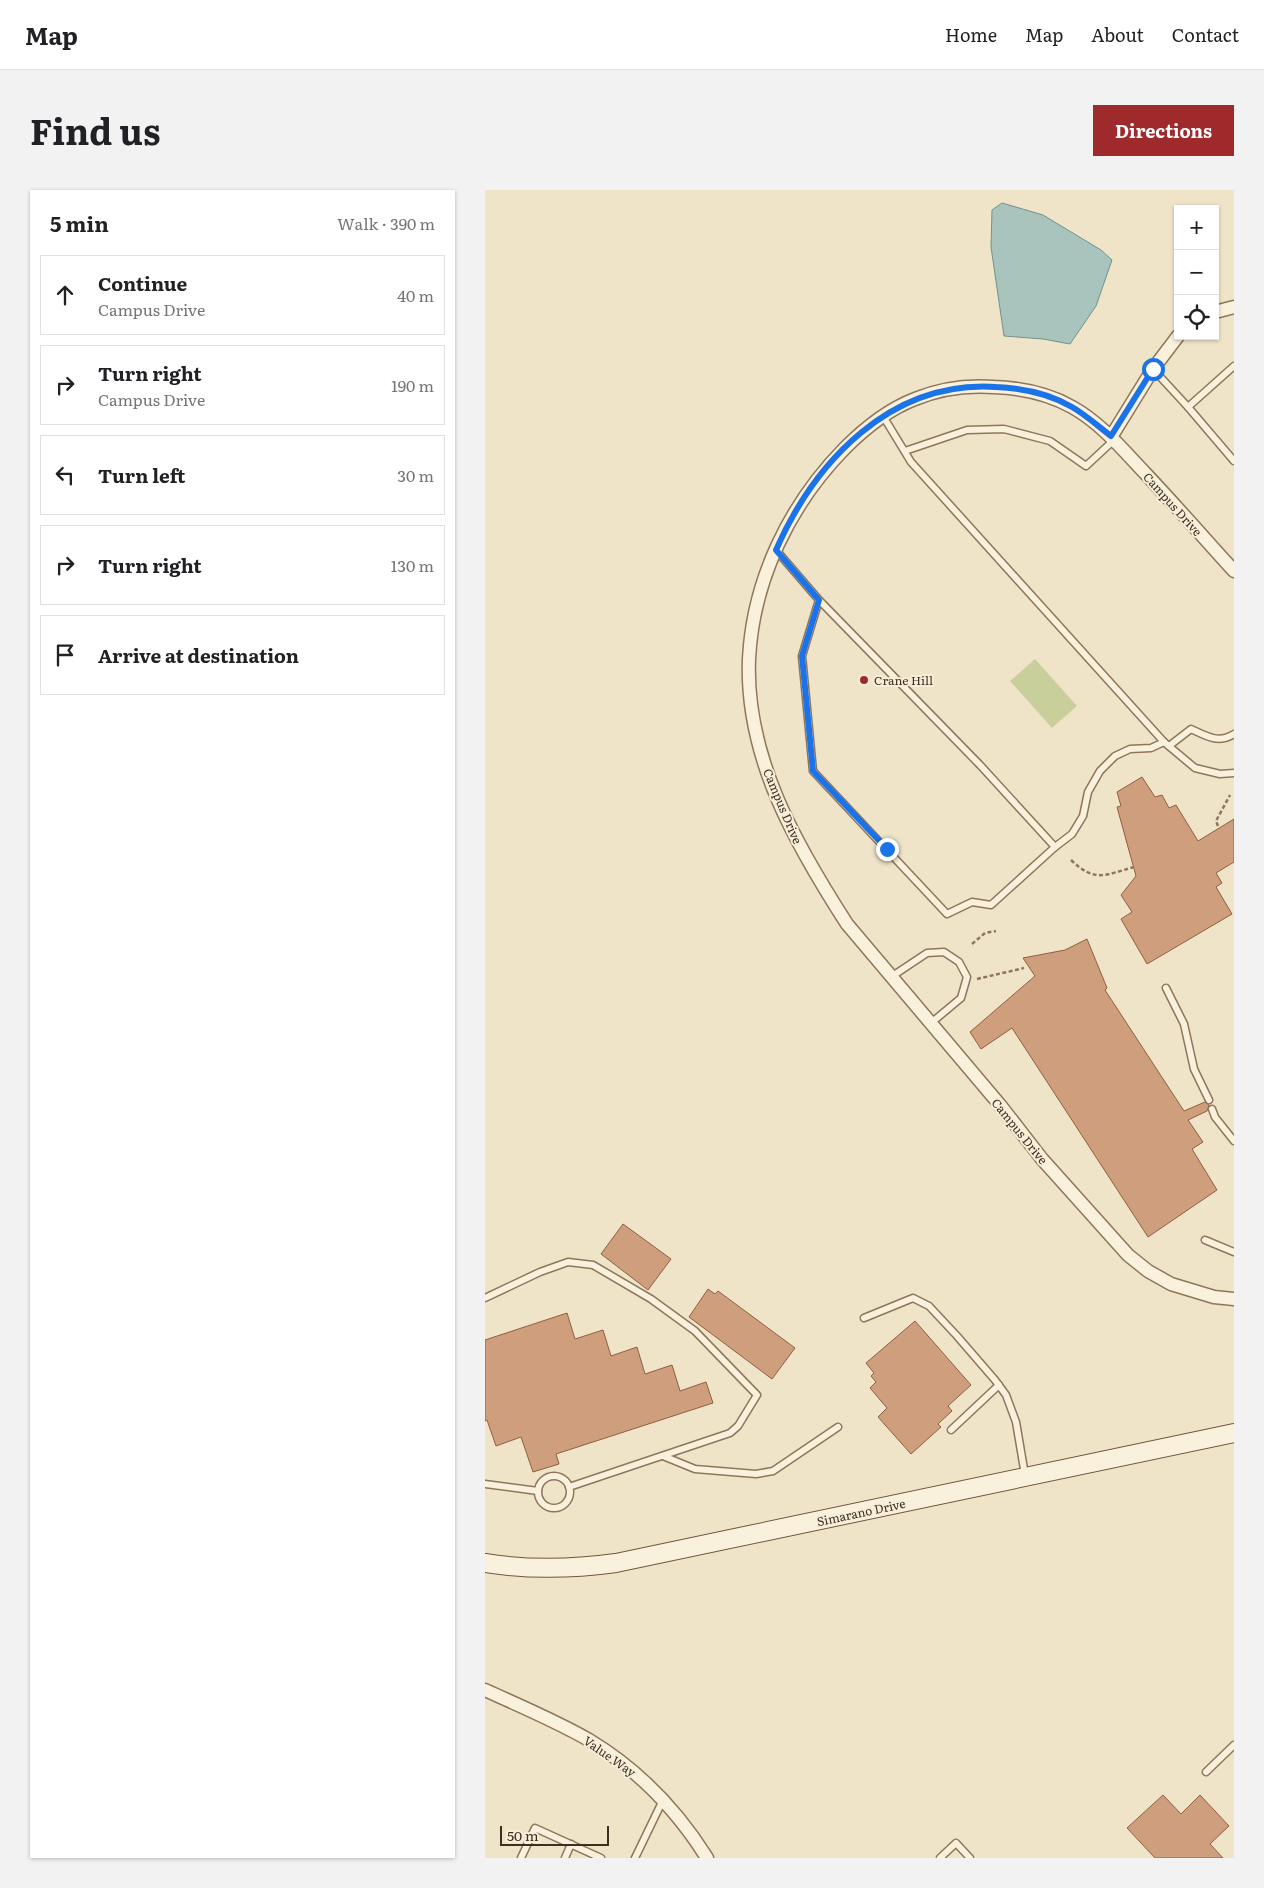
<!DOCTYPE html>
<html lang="en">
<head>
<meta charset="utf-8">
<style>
  :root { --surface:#fff; --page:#f2f2f2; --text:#202124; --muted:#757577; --line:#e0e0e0; --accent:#9e2a2b }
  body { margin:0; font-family:Literata,serif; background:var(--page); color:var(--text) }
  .controls { position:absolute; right:15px; top:15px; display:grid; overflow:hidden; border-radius:0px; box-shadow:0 1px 4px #0004 }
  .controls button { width:45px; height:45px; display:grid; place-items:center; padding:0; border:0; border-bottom:1px solid var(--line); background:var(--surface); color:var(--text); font:25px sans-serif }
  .scale { position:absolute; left:15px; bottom:12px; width:109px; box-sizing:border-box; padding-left:5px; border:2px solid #3d2e20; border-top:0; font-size:14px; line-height:18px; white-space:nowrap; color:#3d2e20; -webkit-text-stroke:4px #f7eed8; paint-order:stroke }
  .stop { position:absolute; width:15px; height:15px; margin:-11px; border:4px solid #1a73e8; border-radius:50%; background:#fff }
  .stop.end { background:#1a73e8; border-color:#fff; box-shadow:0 1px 5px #0008 }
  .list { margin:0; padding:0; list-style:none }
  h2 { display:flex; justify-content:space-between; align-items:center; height:65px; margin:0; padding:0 20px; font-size:21px }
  h2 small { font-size:16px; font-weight:400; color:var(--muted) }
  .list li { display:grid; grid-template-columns:32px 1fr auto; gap:15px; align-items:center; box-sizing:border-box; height:80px; margin:0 10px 10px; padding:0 10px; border:1px solid var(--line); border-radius:0px }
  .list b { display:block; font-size:19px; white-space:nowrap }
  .list p { margin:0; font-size:16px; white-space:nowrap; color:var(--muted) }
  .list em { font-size:16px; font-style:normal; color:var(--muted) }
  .icon { flex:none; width:28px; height:28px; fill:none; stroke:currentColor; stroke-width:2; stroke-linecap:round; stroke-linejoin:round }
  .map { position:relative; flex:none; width:749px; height:1668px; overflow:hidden; border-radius:0px }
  header { display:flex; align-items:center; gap:30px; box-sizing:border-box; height:70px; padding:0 25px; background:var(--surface); border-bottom:1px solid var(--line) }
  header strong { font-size:24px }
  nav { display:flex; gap:28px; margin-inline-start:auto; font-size:18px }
  .intro { display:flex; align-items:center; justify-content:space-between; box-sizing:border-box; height:120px; padding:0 30px }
  h1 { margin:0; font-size:35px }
  .button { padding:12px 22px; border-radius:0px; background:var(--accent); color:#fff; font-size:18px; font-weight:700 }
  main { display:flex; gap:30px; padding:0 30px }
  aside { flex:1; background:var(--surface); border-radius:0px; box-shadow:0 1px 4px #0004 }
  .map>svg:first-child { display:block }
</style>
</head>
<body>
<header>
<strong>Map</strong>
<nav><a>Home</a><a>Map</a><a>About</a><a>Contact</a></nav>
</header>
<div class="intro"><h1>Find us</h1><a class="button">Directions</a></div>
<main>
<aside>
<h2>5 min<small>Walk · 390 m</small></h2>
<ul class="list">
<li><svg class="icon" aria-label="ahead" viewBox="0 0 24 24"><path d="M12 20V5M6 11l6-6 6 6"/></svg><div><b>Continue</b><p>Campus Drive</p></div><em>40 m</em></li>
<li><svg class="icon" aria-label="right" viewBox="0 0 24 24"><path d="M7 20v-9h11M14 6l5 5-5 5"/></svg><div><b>Turn right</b><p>Campus Drive</p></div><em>190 m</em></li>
<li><svg class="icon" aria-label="left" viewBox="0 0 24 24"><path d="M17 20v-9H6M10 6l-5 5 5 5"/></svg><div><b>Turn left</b></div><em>30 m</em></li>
<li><svg class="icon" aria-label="right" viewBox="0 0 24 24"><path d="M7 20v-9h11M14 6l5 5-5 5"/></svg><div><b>Turn right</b></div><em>130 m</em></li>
<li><svg class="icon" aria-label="arrive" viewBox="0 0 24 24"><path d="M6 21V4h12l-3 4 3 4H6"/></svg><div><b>Arrive at destination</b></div></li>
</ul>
</aside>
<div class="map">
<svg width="749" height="1668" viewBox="0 0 749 1668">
  <rect width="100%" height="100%" fill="#f0e4c8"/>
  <polygon fill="#c9cf9b" points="550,469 592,516 567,538 525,491"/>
  <polygon fill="#a9c4bc" stroke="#6f938a" points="517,13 558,25 616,60 627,70 611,116 585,154 558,149 519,146 506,57 507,20"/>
  <g fill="#cf9f7d" stroke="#8d5f41">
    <polygon points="657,587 670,607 677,605 684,618 691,615 713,651 749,629 749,672 731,683 737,693 731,697 747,724 662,774 636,729 647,722 636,705 651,686 632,617 636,616 632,602"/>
    <polygon points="602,749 622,798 620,800 699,921 720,912 724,915 722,921 703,930 718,952 707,959 732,1000 663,1047 527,838 496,859 485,842 550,786 538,768 580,760"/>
    <polygon points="138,1034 186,1069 163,1100 116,1064"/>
    <polygon points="223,1099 230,1104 233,1101 310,1158 287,1189 204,1127"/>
    <polygon points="82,1123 90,1149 118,1140 126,1166 152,1157 160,1184 187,1175 195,1201 221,1192 228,1213 71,1264 74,1274 48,1282 36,1247 11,1256 2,1230 0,1231 0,1150"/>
    <polygon points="430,1131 486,1195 463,1216 467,1221 453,1234 456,1237 426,1264 393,1227 402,1218 385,1198 391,1192 386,1186 389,1183 381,1173"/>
    <polygon points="678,1605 696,1624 715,1605 744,1636 725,1654 738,1668 670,1668 642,1638"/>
  </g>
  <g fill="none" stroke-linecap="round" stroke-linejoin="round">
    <g stroke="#8d765c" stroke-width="9">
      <g id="lane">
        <polyline points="668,179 703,217 749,271"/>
        <polyline points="703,217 749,176"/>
        <polyline points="398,226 426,272 679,552 710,578 735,584 749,583"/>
        <polyline points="420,261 482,240 519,239 565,251 601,276 629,250"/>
        <polyline points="291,360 334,410 317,466 328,581 462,724 487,712 506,715 570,657 495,575 334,410"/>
        <path d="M 684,556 L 706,539 C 721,546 733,554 749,544"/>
        <polyline points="570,657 587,644 598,626 603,602 615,581 630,566 645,559 666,558 679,552"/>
        <polyline points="406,787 442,763 459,762 474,772 482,787 476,808 446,833"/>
        <polyline points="681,798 699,834 709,879 724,910"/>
        <polyline points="727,919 730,927 749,951"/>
        <polyline points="720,1050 749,1062"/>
        <polyline points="0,1108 55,1082 83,1072 108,1075 166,1109 210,1141 272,1205 253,1236 245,1243 84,1297"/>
        <polyline points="379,1128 428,1108 444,1116 472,1146 510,1190 521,1205 531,1232 540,1285"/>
        <polyline points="466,1240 514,1195"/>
        <polyline points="178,1266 210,1279 271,1284 288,1281 353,1237"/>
        <circle cx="69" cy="1302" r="16"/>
        <polyline points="0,1294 53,1301"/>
        <polyline points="721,1582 749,1555"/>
        <polyline points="36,1668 50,1638 116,1668"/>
        <polyline points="80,1668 86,1654"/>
        <polyline points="150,1668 178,1610"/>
        <polyline points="455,1668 471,1653 485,1668"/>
      </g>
    </g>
    <g stroke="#8d765c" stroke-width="15">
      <g id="street">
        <polyline points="730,122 749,117"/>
        <polyline points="626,247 668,179 693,146"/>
        <path d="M 749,381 C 720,349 691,316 661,284 C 638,260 616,233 587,217 C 564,204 535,198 509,197 C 483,195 454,199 430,209 C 404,219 380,238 360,258 C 305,314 268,389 264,469 C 260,567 311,655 362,734 L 515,915 L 557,969 L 643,1065 L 663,1081 L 686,1094 L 729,1107 L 749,1109"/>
        <path d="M 0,1500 C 35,1516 71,1531 104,1550 C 152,1579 192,1620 222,1668"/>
      </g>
    </g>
    <g stroke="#6f573f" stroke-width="20">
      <path id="secondary" d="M 0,1373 C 44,1380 87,1379 131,1373 L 749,1243"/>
    </g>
    <g stroke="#8d765c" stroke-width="2.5" stroke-dasharray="4 2.5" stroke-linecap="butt">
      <polyline points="733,636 731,631 745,605"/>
      <path d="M 586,670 C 610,693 620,685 649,677"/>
      <polyline points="487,754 500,743 511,741"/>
      <polyline points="492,789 539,778"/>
    </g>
    <use href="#lane" stroke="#faf1dc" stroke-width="6"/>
    <use href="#street" stroke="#faf1dc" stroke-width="12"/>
    <use href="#secondary" stroke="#faf1dc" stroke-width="18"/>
  </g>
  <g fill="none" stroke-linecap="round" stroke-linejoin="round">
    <path stroke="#1a73e8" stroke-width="6" d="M 402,659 L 328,581 L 317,466 L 334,410 L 291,360 C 330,271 406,190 511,197 C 536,198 565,204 587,217 C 601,225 614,237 626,246 L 668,179"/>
  </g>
  <circle fill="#9e2a2b" stroke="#f7eed8" stroke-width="2" cx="379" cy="490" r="5"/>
  <g text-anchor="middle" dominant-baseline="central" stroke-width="4" stroke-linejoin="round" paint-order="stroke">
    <g font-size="12" fill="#3d2e20" stroke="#f7eed8">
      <text transform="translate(688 314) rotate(48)">Campus Drive</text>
      <text transform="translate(298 616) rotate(67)">Campus Drive</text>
      <text transform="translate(535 941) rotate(51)">Campus Drive</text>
      <text transform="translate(376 1322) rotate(-12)">Simarano Drive</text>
      <text transform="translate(125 1566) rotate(35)">Value Way</text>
    </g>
    <g font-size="12" fill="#3d2e20" stroke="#f7eed8" text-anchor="start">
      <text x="389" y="490">Crane Hill</text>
    </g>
  </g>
</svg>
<div class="controls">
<button>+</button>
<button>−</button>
<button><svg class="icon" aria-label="locate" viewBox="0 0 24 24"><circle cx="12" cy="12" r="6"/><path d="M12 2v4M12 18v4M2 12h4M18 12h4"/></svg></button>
</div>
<div class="scale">50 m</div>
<div class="stop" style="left:668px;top:179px"></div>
<div class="stop end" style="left:402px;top:659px"></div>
</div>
</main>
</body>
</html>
